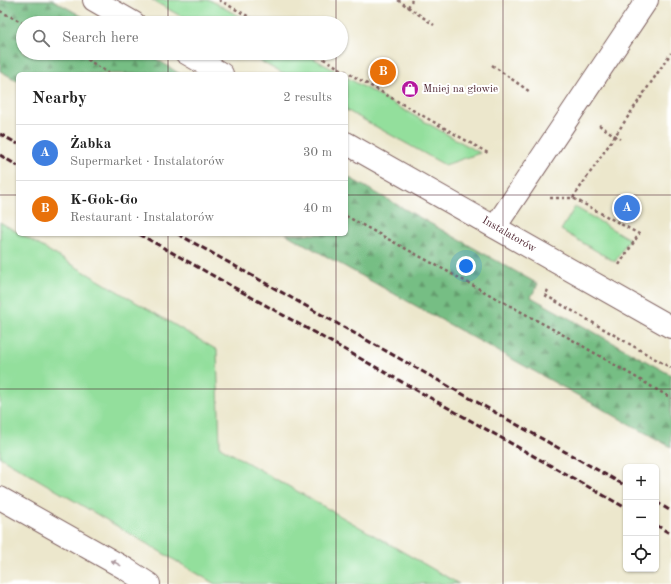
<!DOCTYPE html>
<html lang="en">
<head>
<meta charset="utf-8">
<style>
  :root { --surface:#fff; --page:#f2f2f2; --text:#222; --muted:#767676; --line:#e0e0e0; --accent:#d93025 }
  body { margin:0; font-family:"Old Standard TT",serif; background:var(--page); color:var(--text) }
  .controls { position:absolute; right:12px; bottom:12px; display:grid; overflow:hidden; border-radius:6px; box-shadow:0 1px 3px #0004 }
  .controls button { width:36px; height:36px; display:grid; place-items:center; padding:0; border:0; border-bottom:1px solid var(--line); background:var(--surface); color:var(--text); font:20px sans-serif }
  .you { position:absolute; left:466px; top:266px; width:14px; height:14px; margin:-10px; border:3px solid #fff; border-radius:50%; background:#1a73e8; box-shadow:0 0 0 6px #1a73e833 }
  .badge { display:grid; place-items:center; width:26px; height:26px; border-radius:50%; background:var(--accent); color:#fff; font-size:13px; font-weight:700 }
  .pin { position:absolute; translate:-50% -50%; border:2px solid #fff; box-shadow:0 1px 4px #0006 }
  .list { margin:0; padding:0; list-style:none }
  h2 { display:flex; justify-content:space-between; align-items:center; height:52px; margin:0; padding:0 16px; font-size:17px }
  h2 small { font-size:13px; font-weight:400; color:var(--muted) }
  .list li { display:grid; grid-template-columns:26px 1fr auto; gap:12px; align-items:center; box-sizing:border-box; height:56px; padding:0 16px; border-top:1px solid var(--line) }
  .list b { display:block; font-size:15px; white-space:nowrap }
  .list p { margin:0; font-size:13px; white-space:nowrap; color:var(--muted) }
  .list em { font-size:13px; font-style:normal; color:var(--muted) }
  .icon { flex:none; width:22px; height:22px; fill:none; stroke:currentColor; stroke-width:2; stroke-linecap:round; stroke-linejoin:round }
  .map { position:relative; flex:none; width:671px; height:584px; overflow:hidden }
  .search { position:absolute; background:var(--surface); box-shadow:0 1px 3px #0004; left:16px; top:16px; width:332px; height:44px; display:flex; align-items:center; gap:10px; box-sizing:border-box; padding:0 14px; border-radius:22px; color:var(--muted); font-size:15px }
  .panel { position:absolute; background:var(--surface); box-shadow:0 1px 3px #0004; left:16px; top:72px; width:332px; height:164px; border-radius:6px }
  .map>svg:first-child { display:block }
</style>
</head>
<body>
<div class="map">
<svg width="671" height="584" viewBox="0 0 671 584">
  <defs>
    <pattern id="forest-firs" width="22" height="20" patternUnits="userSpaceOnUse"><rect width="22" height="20" fill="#76be84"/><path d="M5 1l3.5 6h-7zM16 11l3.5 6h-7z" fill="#639a6c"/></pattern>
  </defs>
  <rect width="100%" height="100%" fill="#fff"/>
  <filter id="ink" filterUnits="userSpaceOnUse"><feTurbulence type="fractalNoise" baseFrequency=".025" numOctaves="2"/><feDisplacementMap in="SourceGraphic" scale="8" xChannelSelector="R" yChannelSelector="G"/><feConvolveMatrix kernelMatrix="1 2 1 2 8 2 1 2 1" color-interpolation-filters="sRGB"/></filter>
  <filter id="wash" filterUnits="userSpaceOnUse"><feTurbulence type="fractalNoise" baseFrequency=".012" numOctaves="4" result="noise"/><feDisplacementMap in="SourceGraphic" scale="16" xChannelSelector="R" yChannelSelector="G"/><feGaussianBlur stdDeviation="0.9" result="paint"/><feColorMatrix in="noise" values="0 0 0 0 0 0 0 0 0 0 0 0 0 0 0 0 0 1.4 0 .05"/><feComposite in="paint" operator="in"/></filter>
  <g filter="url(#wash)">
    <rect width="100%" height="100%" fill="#ece7cc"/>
    <g fill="#93df9c" stroke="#6e7f64">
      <polygon points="152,0 210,0 251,23 193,23"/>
      <polygon points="246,53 304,53 341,74 283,74"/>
      <polygon points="346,77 480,153 445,165 346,110"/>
      <polygon points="575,207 629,239 615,262 561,230"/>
      <polygon points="0,222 217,350 220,447 459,584 215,584 0,457"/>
    </g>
    <g fill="url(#forest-firs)" stroke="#606e58">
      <polygon points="0,0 53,0 94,23 23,23 23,53 147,53 180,74 18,74 18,81 0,71"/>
      <polygon points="346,176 538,284 531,297 671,375 671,447 286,234 346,234"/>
    </g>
  </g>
  <g filter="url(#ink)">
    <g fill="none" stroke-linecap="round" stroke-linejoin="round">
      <g stroke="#836563" stroke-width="24">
        <g id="street">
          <polyline points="94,0 134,23"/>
          <polyline points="186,53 222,74"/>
          <polyline points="346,143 671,327"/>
          <polyline points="495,227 647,0"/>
          <polyline points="0,498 126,569 149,584"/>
        </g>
      </g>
      <g stroke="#836563" stroke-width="2.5" stroke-dasharray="3 3" stroke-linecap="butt">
        <polyline points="219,0 260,23"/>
        <polyline points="398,0 434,25"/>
        <polyline points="408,7 412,0"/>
        <polyline points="0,11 23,23"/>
        <polyline points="270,23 271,21"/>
        <polyline points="77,53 110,74"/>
        <polyline points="313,53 488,153"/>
        <polyline points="492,65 530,92"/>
        <polyline points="599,125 620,139"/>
        <polyline points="550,198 573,198 639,234 619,265"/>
        <polyline points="573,198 671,53"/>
        <polyline points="346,216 569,338 671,398"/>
        <polyline points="548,290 545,295 671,368"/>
      </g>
      <use href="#street" stroke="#fff" stroke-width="22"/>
      <g stroke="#4a1f2b" stroke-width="3" stroke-dasharray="6 3" stroke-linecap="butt">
        <polyline points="0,134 18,144"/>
        <polyline points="0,155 18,166"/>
        <polyline points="139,234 626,508"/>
        <polyline points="178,234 626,486"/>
        <polyline points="656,502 671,511"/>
        <polyline points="656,525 671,534"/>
      </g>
    </g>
    <defs><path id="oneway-solid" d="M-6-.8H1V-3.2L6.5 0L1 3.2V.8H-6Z"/></defs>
    <use fill="#ae9aa0" href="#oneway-solid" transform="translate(116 563) rotate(-151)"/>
  </g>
  <path fill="none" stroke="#4a1f2b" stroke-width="1" stroke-opacity="0.55" d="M 168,0 L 168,23M 336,0 L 336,23M 503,0 L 503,584M 168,53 L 168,74M 336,53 L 336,74M 0,195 L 18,195M 346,195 L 671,195M 168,234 L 168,584M 336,234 L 336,584M 0,389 L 671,389"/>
  <defs>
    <g id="shop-disc" transform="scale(0.9)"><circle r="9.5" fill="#b5179e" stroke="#fff"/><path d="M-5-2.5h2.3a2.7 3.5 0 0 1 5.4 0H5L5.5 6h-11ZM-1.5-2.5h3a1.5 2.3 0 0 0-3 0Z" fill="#fff"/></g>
  </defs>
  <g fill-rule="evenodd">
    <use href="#shop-disc" x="410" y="89"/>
  </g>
  <g text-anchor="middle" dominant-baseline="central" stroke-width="4" stroke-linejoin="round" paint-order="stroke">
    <g font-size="11" fill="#4a1f2b" stroke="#fff" text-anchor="start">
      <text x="423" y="89">Mniej na głowie</text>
    </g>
    <g font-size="11" fill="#4a1f2b" stroke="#fff">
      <text transform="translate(509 235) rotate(30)">Instalatorów</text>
    </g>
  </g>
</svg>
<div class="controls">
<button>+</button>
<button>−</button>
<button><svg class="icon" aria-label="locate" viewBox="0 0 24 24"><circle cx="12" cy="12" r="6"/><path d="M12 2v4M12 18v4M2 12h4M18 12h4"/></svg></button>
</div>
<div class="you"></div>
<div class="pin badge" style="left:627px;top:208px;background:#3f7fe0">A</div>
<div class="pin badge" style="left:383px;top:72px;background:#e8710a">B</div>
<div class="search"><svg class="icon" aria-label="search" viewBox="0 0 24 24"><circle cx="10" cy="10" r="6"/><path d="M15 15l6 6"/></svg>Search here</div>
<section class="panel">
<h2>Nearby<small>2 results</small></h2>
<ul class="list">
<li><span class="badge" style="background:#3f7fe0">A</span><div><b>Żabka</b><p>Supermarket · Instalatorów</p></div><em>30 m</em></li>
<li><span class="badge" style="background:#e8710a">B</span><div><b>K-Gok-Go</b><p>Restaurant · Instalatorów</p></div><em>40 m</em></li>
</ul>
</section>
</div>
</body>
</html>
